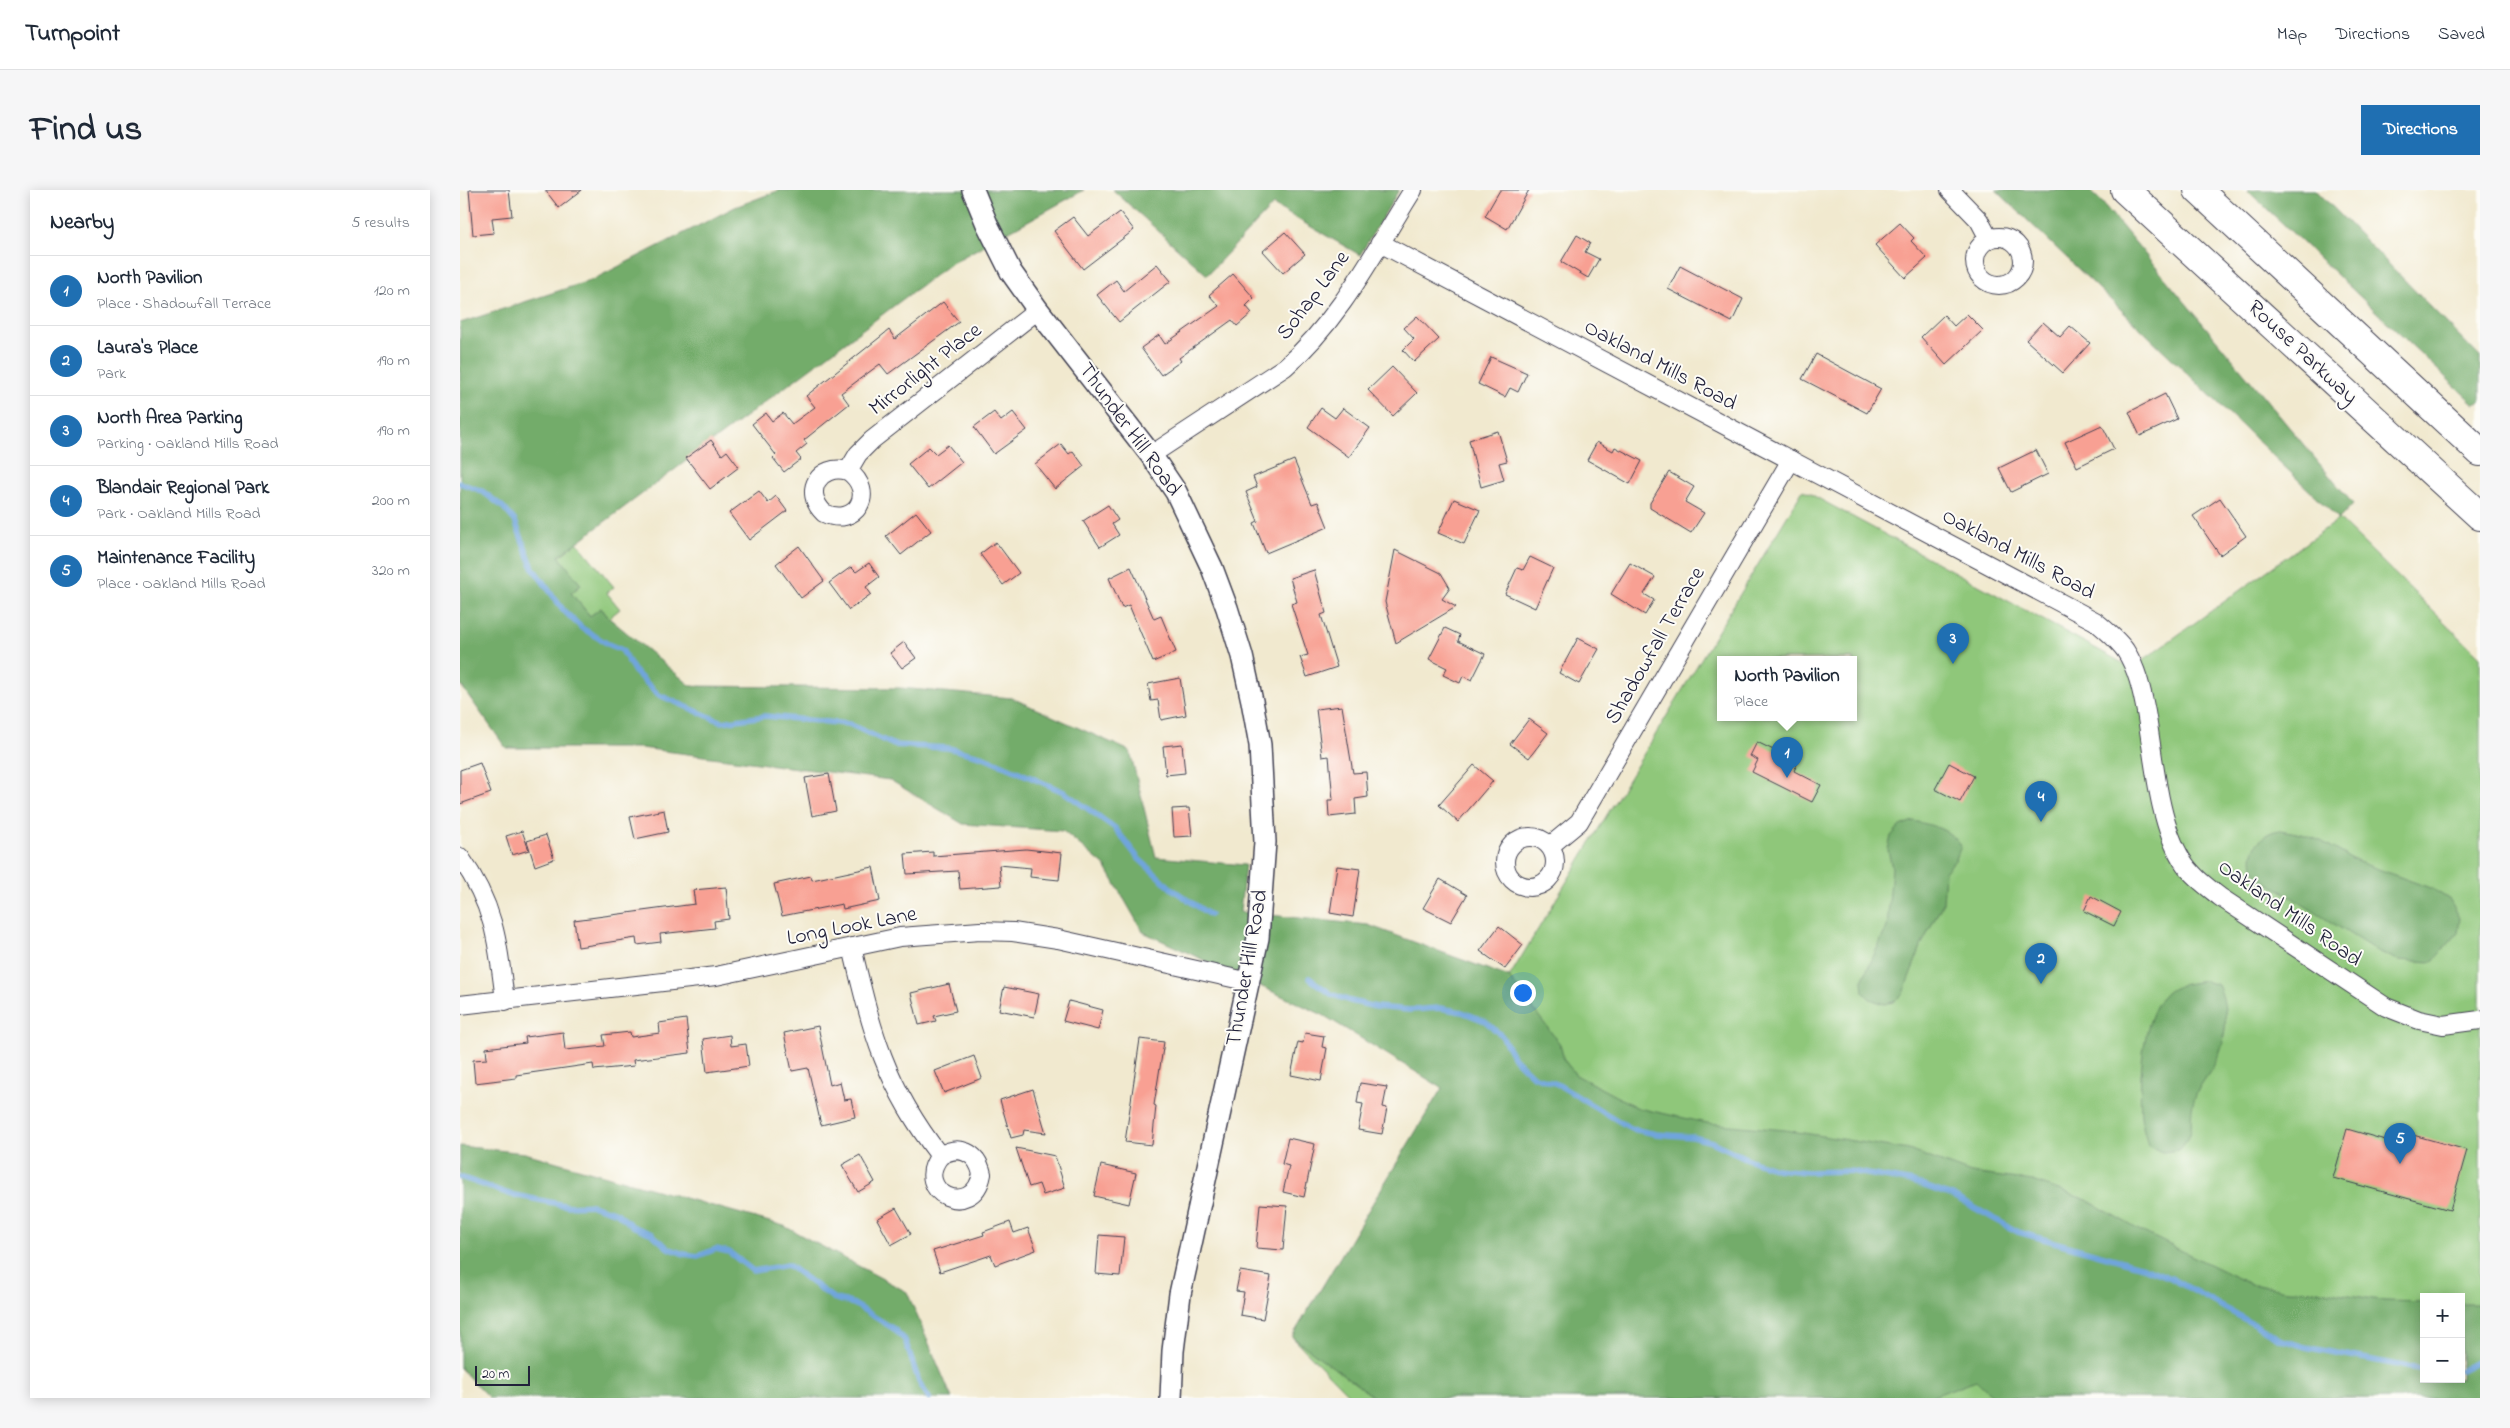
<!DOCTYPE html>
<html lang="en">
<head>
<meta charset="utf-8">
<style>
  :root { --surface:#fff; --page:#f6f6f7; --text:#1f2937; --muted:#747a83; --line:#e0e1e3; --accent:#1f6fb2 }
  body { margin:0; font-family:"Indie Flower",sans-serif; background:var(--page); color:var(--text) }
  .controls { position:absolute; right:15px; bottom:15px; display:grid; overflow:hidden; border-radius:0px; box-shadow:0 2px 12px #0003 }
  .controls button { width:45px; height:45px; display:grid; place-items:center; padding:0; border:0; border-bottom:1px solid var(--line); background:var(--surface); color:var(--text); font:25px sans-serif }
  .scale { position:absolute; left:15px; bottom:12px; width:55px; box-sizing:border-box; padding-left:5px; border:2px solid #22223b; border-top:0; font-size:14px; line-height:18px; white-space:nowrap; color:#22223b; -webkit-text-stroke:4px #fdfcf7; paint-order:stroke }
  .you { position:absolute; left:1062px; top:802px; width:18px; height:18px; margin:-12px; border:4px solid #fff; border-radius:50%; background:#1a73e8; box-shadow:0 0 0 8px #1a73e833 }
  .badge { display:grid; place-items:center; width:32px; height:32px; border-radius:50%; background:var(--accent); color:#fff; font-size:16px; font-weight:700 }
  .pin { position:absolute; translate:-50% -41px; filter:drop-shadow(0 1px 2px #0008) }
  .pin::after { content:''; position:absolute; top:26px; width:18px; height:15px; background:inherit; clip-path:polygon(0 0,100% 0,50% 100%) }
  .popup { position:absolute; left:1257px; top:466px; width:140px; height:65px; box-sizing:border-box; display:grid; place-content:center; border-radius:0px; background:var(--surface); filter:drop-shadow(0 1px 4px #0005); font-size:16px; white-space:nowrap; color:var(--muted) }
  .popup b { font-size:19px; color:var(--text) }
  .popup::after { content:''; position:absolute; left:50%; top:100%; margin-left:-10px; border:10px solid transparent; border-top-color:var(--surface) }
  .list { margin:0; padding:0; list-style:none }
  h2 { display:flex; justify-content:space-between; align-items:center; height:65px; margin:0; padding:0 20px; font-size:21px }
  h2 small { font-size:16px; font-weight:400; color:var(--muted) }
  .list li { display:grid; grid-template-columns:32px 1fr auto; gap:15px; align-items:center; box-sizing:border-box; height:70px; padding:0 20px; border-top:1px solid var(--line) }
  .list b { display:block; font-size:19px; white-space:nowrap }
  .list p { margin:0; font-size:16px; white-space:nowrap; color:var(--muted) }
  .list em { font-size:16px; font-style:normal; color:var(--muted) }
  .map { position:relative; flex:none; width:2020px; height:1208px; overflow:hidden; border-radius:0px }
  header { display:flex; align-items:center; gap:30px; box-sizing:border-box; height:70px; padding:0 25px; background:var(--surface); border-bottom:1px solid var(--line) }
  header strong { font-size:24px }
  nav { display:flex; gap:28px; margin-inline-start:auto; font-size:18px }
  .intro { display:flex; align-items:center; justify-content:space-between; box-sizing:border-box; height:120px; padding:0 30px }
  h1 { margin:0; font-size:35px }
  .button { padding:12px 22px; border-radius:0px; background:var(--accent); color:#fff; font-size:18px; font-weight:700 }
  main { display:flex; gap:30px; padding:0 30px }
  aside { flex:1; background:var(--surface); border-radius:0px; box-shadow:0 2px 12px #0003 }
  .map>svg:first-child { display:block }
</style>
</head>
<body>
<header>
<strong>Turnpoint</strong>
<nav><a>Map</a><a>Directions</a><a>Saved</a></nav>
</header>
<div class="intro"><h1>Find us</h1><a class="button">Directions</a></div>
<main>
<aside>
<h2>Nearby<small>5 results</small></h2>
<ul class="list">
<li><span class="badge">1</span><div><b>North Pavilion</b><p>Place · Shadowfall Terrace</p></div><em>120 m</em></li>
<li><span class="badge">2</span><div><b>Laura's Place</b><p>Park</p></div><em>190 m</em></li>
<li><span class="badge">3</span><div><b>North Area Parking</b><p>Parking · Oakland Mills Road</p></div><em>190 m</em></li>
<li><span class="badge">4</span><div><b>Blandair Regional Park</b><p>Park · Oakland Mills Road</p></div><em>200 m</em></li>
<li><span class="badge">5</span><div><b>Maintenance Facility</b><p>Place · Oakland Mills Road</p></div><em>320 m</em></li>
</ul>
</aside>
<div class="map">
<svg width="2020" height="1208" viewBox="0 0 2020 1208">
  <rect width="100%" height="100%" fill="#fdfcf7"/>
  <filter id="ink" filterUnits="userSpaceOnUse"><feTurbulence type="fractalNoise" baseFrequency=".02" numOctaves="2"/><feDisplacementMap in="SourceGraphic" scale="10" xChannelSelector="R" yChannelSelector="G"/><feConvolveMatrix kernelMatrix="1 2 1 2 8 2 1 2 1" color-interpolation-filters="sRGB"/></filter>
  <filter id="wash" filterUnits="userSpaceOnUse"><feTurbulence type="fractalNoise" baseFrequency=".0096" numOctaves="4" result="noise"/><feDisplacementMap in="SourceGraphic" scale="20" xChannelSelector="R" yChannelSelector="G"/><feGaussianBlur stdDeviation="1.12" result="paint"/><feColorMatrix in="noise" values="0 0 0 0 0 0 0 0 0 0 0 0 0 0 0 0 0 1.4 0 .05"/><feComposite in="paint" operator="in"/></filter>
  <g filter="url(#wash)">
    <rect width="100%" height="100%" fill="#f1e9cf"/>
    <g fill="#8fc77a" stroke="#58745a" fill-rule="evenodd">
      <path d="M 1343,300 L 1672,478 L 1879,329 L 2020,467 L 2020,1208 L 892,1208 L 832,1147 ZM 1261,469 L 1393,469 L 1393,527 L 1261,527 ZM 1964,1107 L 2001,1107 L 2001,1189 L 1964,1189 Z"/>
      <polygon points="117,352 154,397 147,403 160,419 149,428 141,418 130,426 111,403 121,395 99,367"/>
    </g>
    <g fill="#73ac6a" stroke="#4a6752">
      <polygon points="320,0 624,0 490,74 99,366 121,395 111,403 130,426 141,418 149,428 231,496 440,498 552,508 670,561 696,667 785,675 780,722 908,735 1049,787 1100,854 1104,870 1116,885 1178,918 1247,933 1325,940 1449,960 1511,983 1573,991 1627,1010 1679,1040 1790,1094 1828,1100 1866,1101 1925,1111 1964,1112 1964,1189 2001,1189 2001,1114 2020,1114 2020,1208 1535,1208 1516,1190 1468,1208 915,1208 832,1147 982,898 863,825 683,742 645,676 603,641 503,634 430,590 181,558 46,558 0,494 0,133 132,90 275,17"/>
      <polygon points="653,0 939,0 900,65 813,15 747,85"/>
      <polygon points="1536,0 1629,0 1640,10 1893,314 1879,329"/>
      <polygon points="1787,0 1856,0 2020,167 2020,212 2014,214"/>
      <path d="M 1453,631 C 1472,635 1490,639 1501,656 L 1496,669 L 1485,682 L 1483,713 L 1462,754 L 1443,803 L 1434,812 L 1424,814 L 1410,809 L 1403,802 L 1402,791 L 1427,737 L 1432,678 L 1428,660 L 1431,646 L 1440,636 Z"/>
      <path d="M 1820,640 L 1842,644 L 1861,651 L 1896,671 L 1973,699 L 1990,710 L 2000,728 L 1998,743 L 1972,772 L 1938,770 L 1917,761 L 1799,687 C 1783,668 1797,643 1820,640 Z"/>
      <path d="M 1745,791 L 1758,795 C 1770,819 1767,853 1753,877 C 1745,890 1736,899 1733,914 C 1728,937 1738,939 1719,960 L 1703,962 L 1688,956 C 1686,946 1682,936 1681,926 C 1679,893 1681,828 1705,804 C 1715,794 1732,793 1745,791 Z"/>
      <polygon points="0,956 65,963 324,1036 447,1102 492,1208 29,1208 0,1178"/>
    </g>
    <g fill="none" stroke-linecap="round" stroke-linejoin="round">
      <g stroke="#6fa5dc" stroke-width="5.5">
        <polyline points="0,293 22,301 43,317 55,331 73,378 104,421 122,438 148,454 162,460 175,482 199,505 262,532 305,526 389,534 434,555 488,558 524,567 604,602 655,638 679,669 712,699 750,725"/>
        <polyline points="849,788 871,804 890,811 916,817 949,820 980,818 1002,822 1025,831 1042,846 1054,868 1073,886 1097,894 1172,939 1196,944 1233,947 1252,952 1290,970 1316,979 1347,982 1390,981 1453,992 1495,1007 1558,1042 1683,1077 1711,1088 1820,1149 1845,1157 1964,1180"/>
        <polyline points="0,987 49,1004 109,1016 132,1015 157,1023 172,1036 192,1044 208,1058 224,1064 238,1066 256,1059 269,1062 293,1081 328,1075 373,1108 394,1114 434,1139 445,1150 459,1192 469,1208"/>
        <polyline points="2001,1180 2020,1170"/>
      </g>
    </g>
    <g id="blocks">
      <g fill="#f8a093">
        <polygon points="9,0 49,0 52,26 32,28 34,43 13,45"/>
        <polygon points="85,0 122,0 99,18"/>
        <polygon points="1040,0 1069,0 1047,39 1025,26"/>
        <polygon points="660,22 674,40 623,79 594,41 613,27 628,46"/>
        <polygon points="1440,33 1454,48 1451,51 1467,68 1445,88 1415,55"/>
        <polygon points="825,42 845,64 823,83 803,61"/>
        <polygon points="1117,45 1130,53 1125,62 1139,69 1128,88 1101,72"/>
        <polygon points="697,74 711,91 659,132 637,105 656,90 664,101"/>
        <polygon points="1220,76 1283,109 1272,132 1208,99"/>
        <polygon points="773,84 794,108 786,116 792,123 777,136 772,130 719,168 721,171 701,185 681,158 699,145 705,154 759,116 749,105"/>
        <polygon points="483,112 499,132 428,184 420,174 381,203 389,214 344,250 347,254 336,263 341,269 324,282 313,268 316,265 292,234 306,223 312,231 323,223 332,234 355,217 346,206 429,140 435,149"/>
        <polygon points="1507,124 1523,140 1486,175 1461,147 1484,125 1494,136"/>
        <polygon points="957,126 979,149 954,172 943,160 954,149 944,138"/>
        <polygon points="1583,132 1600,147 1610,136 1630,153 1603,183 1566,150"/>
        <polygon points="1356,164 1421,199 1407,223 1342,189"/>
        <polygon points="1031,167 1067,183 1058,202 1050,198 1045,207 1018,194"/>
        <polygon points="932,177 957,203 933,226 908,200"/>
        <polygon points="1705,204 1717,229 1680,246 1669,222"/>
        <polygon points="861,218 875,228 883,218 910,238 889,267 848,237"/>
        <polygon points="534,222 541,231 553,222 567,240 534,264 514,237"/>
        <polygon points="1642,235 1654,259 1617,277 1605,252"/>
        <polygon points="1038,241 1047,271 1039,273 1044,290 1021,297 1009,250"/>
        <polygon points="251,250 262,265 267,261 279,277 250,299 226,268"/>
        <polygon points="1137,252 1153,261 1155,257 1182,271 1170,294 1127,270"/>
        <polygon points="601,254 609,264 613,261 624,276 595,299 575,274"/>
        <polygon points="488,255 502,272 468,299 448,274 469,257 476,264"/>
        <polygon points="1576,260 1588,284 1551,302 1539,278"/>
        <polygon points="834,270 852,314 858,312 868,337 806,363 794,333 798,331 786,302 797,297 793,287"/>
        <polygon points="1209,282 1234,297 1225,312 1244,323 1231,343 1190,318 1190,313"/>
        <polygon points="299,301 308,313 316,306 327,321 289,350 269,323"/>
        <polygon points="1760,308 1786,346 1760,365 1733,326"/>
        <polygon points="994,309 1020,320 1004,354 978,343"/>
        <polygon points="648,315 658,330 652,334 659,345 640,357 623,331"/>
        <polygon points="456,322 471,341 441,365 426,346"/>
        <polygon points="536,352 559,383 543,395 520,364"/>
        <polygon points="339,356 364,391 341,408 316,374"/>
        <polygon points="935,360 981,383 990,398 982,409 996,417 936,453 925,412"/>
        <polygon points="1070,367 1093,378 1075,418 1045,404 1057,378 1063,380"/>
        <polygon points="409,373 419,387 406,397 411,404 389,420 369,393 391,377 396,382"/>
        <polygon points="1170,373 1195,387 1184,404 1194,410 1185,425 1151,404"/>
        <polygon points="671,377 694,429 701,426 716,462 693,472 669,415 662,418 649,388"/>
        <polygon points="854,380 866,423 861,425 877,477 847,487 840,467 848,465 831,414 837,412 830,388"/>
        <polygon points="985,438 1000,445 998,451 1025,464 1012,490 1003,486 1000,493 983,485 987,478 969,469"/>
        <polygon points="1118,448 1139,459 1119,494 1099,483"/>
        <polygon points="444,452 456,468 442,478 430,463"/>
        <polygon points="720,488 726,525 701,530 698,510 691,511 688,494"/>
        <polygon points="882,516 893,583 906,582 908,607 895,609 896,624 869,627 868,610 873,610 869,566 862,567 856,519"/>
        <polygon points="1069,529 1088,543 1069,568 1050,554"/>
        <polygon points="1297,552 1338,572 1334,581 1361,595 1352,612 1292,582 1298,570 1290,566"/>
        <polygon points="722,554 725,583 706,585 703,556"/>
        <polygon points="20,573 31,603 0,614 0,580"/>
        <polygon points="1489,573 1514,586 1500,612 1475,599"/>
        <polygon points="1014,575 1033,591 998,632 979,615"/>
        <polygon points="369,584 376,621 352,626 345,588"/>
        <polygon points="729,618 732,646 714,647 712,619"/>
        <polygon points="204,620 208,642 175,649 170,627"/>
        <polygon points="62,641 69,660 52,665 46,646"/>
        <polygon points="86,645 94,669 75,676 67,651"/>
        <polygon points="566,659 602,663 599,690 570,687 571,678 539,675 541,696 500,699 498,681 447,684 445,664 473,662 473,666"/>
        <polygon points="877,676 900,679 893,727 870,723"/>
        <polygon points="413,677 420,711 383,719 382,714 322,726 314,694 351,686 352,690"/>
        <polygon points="980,689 1007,705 991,732 963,718"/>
        <polygon points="266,697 269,729 254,731 255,738 200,744 201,752 177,755 176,748 118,757 114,730 235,714 233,700"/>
        <polygon points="1631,706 1661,722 1654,736 1624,721"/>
        <polygon points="1039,736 1063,755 1045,779 1020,761"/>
        <polygon points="489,794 496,821 474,826 476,831 459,835 451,803"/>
        <polygon points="544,797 579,804 574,827 539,820"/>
        <polygon points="609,811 643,820 638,840 603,831"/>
        <polygon points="226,829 230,863 173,870 174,876 134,880 133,874 56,885 56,888 15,893 13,870 27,869 26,858 66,853 65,847 103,842 105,860 145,856 143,845 170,842 171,847 200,843 199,833"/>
        <polygon points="358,836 370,895 380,892 384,910 391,909 395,927 361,935 348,878 332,881 324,843"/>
        <polygon points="845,843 864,846 862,857 867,858 861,891 831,885 838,852 843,853"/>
        <polygon points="270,845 271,856 286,854 289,876 247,882 243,849"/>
        <polygon points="680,849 704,852 694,915 696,916 692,955 665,952"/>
        <polygon points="514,866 522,888 484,903 475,881"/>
        <polygon points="900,893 927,897 923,917 927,918 922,944 898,940 903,914 897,913"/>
        <polygon points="573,899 586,943 564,940 563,945 551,948 540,910"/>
        <polygon points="1887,939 1932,952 1935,940 2007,960 1990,1020 1873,988"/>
        <polygon points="828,948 855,954 844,1007 823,1002 829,976 822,974"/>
        <polygon points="556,958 595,966 605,998 583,1005 579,994 569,997"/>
        <polygon points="400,965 415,992 398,1002 382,975"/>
        <polygon points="641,975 676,983 669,1014 634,1006"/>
        <polygon points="800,1014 827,1016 823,1060 796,1058"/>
        <polygon points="436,1018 451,1044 431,1055 417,1029"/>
        <polygon points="550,1032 554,1043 568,1038 576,1060 535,1075 531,1065 480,1082 473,1061 524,1045 523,1042"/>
        <polygon points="639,1045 664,1047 660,1086 636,1084"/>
        <polygon points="780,1081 811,1086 803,1129 780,1125 784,1102 776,1101"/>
      </g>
    </g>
  </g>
  <g filter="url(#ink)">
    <use href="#blocks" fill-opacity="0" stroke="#414051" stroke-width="1"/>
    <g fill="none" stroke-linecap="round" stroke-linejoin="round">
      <g stroke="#414051" stroke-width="20">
        <g id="minor">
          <polyline points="1490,0 1519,30 1529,49"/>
          <circle cx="1539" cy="71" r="24"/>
          <path d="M 920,53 L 1635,431 C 1646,440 1657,449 1665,460 C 1677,478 1682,501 1686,522 C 1694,567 1698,632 1722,670 C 1731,685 1746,696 1760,707 L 1926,817 L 1959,830 L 1983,835 L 2020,830"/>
          <path d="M 691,265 L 825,177 C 880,130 915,60 953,0"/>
          <path d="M 388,281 C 417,302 396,338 364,323 C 342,302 359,273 388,281 L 398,264 L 412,250 L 578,120"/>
          <circle cx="1070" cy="672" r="25"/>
          <polyline points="1090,656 1119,632 1331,270"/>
          <path d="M 0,667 C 35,716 38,753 45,811"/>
          <path d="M 392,757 C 412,843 425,895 480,966 C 499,954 517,962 522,984 C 513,1031 451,1002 480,966"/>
          <polyline points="0,815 256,786 440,747 520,741 553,742 598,749 790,792"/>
        </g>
      </g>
      <g stroke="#414051" stroke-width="24">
        <polyline id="tertiary" points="513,0 527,34 551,82 578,120 691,265 716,302 752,378 767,418 782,466 792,511 800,555 805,652 798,748 720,1104 713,1161 711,1208"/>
      </g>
      <g stroke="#414051" stroke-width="30">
        <g id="primary">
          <polyline points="1665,0 2020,326"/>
          <polyline points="1738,0 2020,262"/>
        </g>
      </g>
      <use href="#minor" stroke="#fff" stroke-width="18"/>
      <use href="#tertiary" stroke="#fff" stroke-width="21"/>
      <use href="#primary" stroke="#fff" stroke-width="28"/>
    </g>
  </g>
  <g text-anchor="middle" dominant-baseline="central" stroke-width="4" stroke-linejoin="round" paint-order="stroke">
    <g font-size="22" fill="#22223b" stroke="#fdfcf7">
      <text transform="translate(854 106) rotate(-53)">Sohap Lane</text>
      <text transform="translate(1842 163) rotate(43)">Rouse Parkway</text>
      <text transform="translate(1200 176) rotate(28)">Oakland Mills Road</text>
      <text transform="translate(466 180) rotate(-38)">Mirrorlight Place</text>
      <text transform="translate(669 240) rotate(54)">Thunder Hill Road</text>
      <text transform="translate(1558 365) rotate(28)">Oakland Mills Road</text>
      <text transform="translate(1196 456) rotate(-60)">Shadowfall Terrace</text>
      <text transform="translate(1829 724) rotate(35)">Oakland Mills Road</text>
      <text transform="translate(392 737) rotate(-11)">Long Look Lane</text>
      <text transform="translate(788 778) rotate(-80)">Thunder Hill Road</text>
    </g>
  </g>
</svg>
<div class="controls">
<button>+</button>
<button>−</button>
</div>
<div class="scale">20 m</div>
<div class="you"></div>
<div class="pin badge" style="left:1327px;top:588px">1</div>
<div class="popup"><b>North Pavilion</b>Place</div>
<div class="pin badge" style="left:1581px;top:794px">2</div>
<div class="pin badge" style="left:1493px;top:474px">3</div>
<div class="pin badge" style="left:1581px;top:632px">4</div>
<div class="pin badge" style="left:1940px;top:974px">5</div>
</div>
</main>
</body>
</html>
